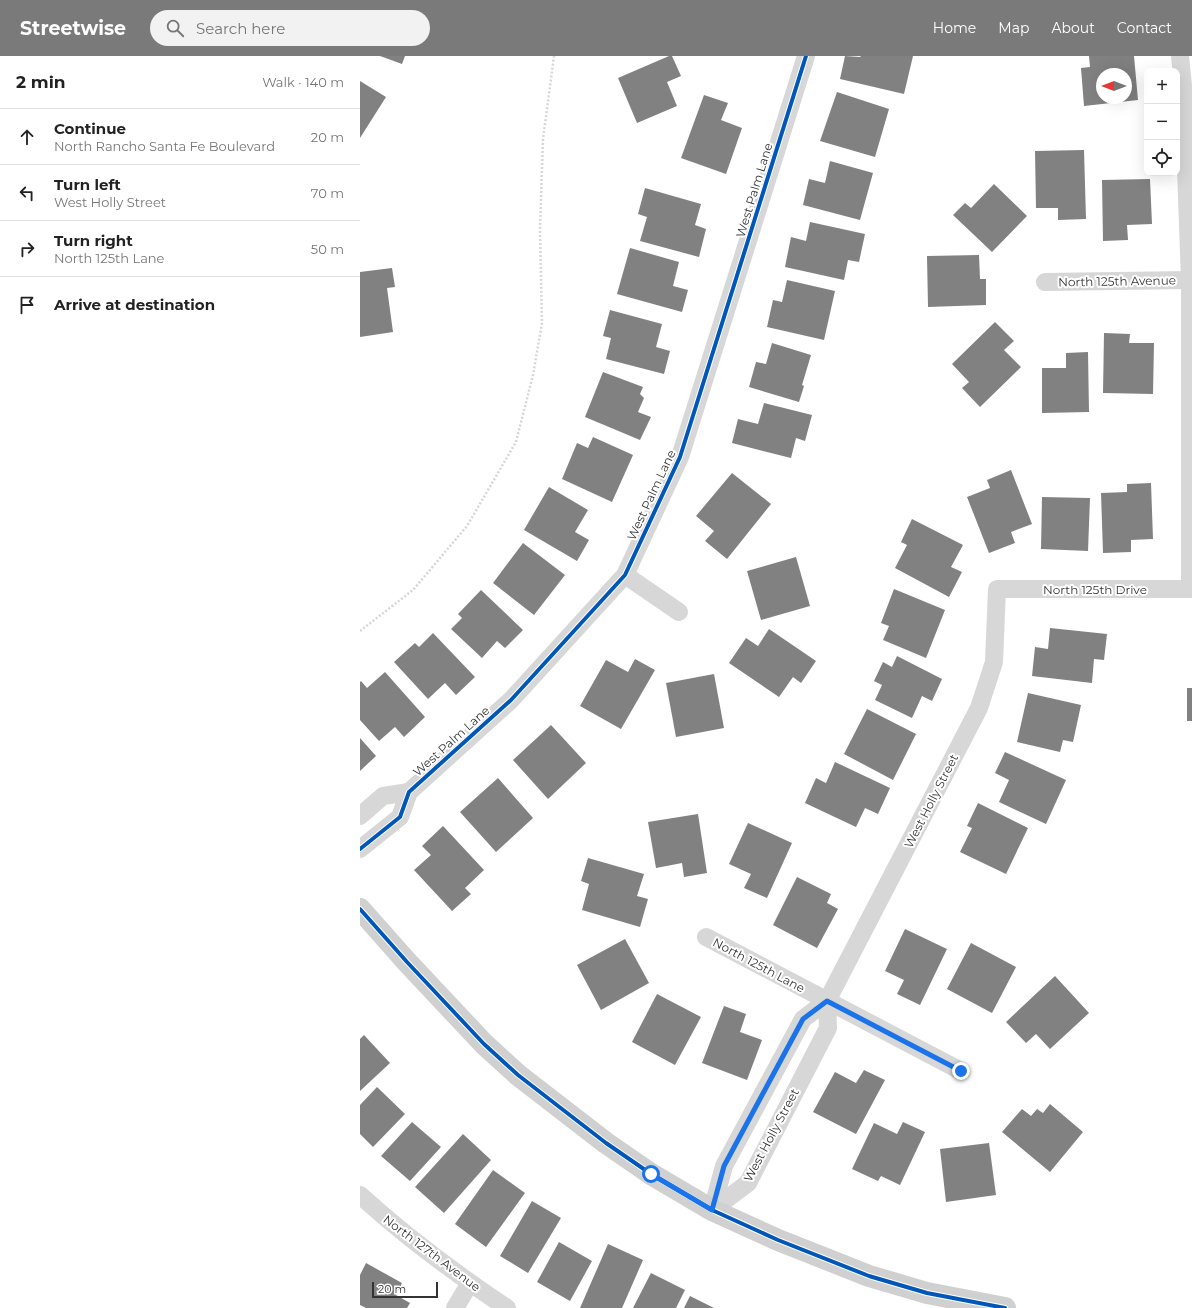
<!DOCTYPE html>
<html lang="en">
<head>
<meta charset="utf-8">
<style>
  :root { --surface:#fff; --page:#f2f2f2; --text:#222; --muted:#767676; --line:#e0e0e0; --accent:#7a7a7a }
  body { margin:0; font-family:Montserrat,sans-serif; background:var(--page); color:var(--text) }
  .controls { position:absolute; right:12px; top:12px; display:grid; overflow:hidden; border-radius:8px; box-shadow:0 4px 16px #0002 }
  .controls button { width:36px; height:36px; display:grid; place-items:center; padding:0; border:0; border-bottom:1px solid var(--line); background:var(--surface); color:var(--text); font:20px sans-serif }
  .compass { position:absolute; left:736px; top:12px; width:36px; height:36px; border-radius:50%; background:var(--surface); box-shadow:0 4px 16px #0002; rotate:270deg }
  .scale { position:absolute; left:12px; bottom:10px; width:66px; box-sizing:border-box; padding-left:4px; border:2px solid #333; border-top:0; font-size:11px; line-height:14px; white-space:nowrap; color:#333; -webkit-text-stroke:3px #fff; paint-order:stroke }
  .stop { position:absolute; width:12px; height:12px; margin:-9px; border:3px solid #1a73e8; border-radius:50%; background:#fff }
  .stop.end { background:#1a73e8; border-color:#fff; box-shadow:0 1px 4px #0008 }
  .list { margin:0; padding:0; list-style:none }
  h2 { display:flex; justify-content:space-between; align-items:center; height:52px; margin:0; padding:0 16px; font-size:17px }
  h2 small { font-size:13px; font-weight:400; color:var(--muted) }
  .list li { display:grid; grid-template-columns:26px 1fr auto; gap:12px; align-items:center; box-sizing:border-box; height:56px; padding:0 16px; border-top:1px solid var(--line) }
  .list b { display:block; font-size:15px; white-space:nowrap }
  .list p { margin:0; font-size:13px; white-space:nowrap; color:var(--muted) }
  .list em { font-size:13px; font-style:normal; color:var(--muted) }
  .icon { flex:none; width:22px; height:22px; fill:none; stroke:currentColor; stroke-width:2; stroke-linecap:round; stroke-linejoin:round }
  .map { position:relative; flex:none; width:832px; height:1252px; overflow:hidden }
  header { display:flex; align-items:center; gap:24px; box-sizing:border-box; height:56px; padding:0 20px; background:var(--accent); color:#fff }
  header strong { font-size:19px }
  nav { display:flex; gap:22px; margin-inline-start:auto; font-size:14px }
  .search { width:280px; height:36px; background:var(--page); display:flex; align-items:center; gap:10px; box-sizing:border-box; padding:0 14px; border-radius:22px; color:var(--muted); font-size:15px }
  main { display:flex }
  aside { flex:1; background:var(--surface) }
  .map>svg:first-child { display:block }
</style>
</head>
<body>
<header>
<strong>Streetwise</strong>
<div class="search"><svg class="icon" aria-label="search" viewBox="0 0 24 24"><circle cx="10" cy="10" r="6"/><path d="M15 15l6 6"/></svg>Search here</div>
<nav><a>Home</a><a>Map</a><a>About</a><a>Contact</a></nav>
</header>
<main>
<aside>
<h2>2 min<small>Walk · 140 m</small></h2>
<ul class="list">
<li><svg class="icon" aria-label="ahead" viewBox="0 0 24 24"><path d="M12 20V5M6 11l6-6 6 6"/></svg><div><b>Continue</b><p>North Rancho Santa Fe Boulevard</p></div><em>20 m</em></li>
<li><svg class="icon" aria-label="left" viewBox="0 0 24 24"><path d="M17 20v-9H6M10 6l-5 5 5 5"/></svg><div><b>Turn left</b><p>West Holly Street</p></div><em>70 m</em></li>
<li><svg class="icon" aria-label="right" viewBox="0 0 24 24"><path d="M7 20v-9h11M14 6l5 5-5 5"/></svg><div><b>Turn right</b><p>North 125th Lane</p></div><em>50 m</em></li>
<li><svg class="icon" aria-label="arrive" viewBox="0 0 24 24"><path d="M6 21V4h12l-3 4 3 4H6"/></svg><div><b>Arrive at destination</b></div></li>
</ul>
</aside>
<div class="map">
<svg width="832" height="1252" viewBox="0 0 832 1252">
  <rect width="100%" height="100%" fill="#fff"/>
  <g fill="#818181" fill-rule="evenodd">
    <polygon points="20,0 45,0 42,8"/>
    <polygon points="309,0 312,0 321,20 307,26 317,50 277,67 258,22"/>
    <polygon points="485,0 500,1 501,0 553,0 544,38 480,23"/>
    <path d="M 729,0 L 774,0 L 778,44 L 724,50 L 721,12 L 730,11 ZM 742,18 L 766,18 L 766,42 L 742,42 Z"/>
    <polygon points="0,25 26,41 0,82"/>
    <polygon points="477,36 529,53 515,101 460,85"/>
    <polygon points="344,39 368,47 361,64 382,72 366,118 321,102"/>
    <polygon points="724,94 726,163 698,164 698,152 676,152 675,95"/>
    <polygon points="470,105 513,117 500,164 443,149 449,123 465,127"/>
    <polygon points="790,123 792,168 767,169 768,184 743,185 742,124"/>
    <polygon points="634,128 667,160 632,196 593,159 605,147 611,152"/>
    <polygon points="285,132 341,148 335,169 346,173 339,201 280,185 287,161 278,158"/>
    <polygon points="450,166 505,178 499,206 488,204 484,224 425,211 431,181 446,185"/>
    <polygon points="270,192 319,206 313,230 328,234 322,256 257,238"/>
    <polygon points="619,199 620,223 626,223 626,249 568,251 567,200"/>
    <polygon points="32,212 35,231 27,232 33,276 0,281 0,216"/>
    <polygon points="427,224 475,235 464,284 407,271 413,244 422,246"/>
    <polygon points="250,254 302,268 296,291 310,295 304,318 246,303 251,282 243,280"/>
    <polygon points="635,266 654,285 644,294 661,311 620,351 602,332 609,326 592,308"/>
    <polygon points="744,277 770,278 769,287 794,287 793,338 743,337"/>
    <polygon points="412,287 451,299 442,329 444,330 439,346 389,331 396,306 406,308"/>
    <polygon points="728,296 729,356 682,357 682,312 706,312 706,297"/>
    <polygon points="243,316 283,331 280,338 284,342 278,356 291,361 280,384 225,361"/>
    <polygon points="404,347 452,359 445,385 436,382 431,402 372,387 378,363 398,368"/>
    <polygon points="233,381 273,399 252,446 202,423 217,387 228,392"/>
    <polygon points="651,414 672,468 651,476 655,487 629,497 607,441 630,432 627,424"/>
    <polygon points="372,417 411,448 367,503 345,485 354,475 336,460"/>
    <polygon points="791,427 793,483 771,484 771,496 743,497 741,437 767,436 767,428"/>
    <polygon points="189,431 228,454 215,476 229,484 217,505 164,474"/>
    <polygon points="682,441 730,442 728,495 681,493"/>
    <polygon points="552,463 603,489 591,511 602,516 589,541 535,512 547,489 541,486"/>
    <polygon points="163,487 205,519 174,559 133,527"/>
    <polygon points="436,501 450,550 401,564 387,515"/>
    <polygon points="534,533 585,554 566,602 523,584 529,570 521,567"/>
    <polygon points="121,534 163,574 145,592 137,585 122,602 91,573 102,562 98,558"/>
    <polygon points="690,572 747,578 744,604 734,603 732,627 672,620 675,591 688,593"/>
    <polygon points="409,573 456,605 441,627 433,621 419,641 369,607 386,582 398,590"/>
    <polygon points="73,577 115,621 96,639 85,627 68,643 34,606 55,587 59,591"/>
    <polygon points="537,600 582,623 572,645 562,640 552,662 515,644 522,629 514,625 523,606 532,611"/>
    <polygon points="275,603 295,614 261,673 220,650 246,604 268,616"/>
    <polygon points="25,616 65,661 44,681 35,671 19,685 0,664 0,626 1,625 7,632"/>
    <polygon points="354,618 364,672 316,681 306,627"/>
    <rect x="827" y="632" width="5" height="33"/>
    <polygon points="668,637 721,649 713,686 703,684 700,696 657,686"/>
    <polygon points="507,653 556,678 533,724 484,698"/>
    <polygon points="191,669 226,707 188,743 153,704"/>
    <polygon points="0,682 16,700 0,715"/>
    <polygon points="645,696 706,724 686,768 639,746 649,724 635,717"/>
    <polygon points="475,706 530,732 518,758 505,752 496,771 445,747 456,722 466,727"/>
    <polygon points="138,722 173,762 136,796 100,756"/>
    <polygon points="618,747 668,772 646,818 600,796 612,772 607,770"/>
    <polygon points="338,758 347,817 324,821 322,807 296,812 288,766"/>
    <polygon points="388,767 432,787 407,842 384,832 391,818 369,808"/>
    <polygon points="83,770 124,814 105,832 111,838 92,855 54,814 71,799 62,790"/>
    <polygon points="228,802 284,818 277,840 288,843 280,871 222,854 229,828 221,825"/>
    <polygon points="437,821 471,838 467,847 478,853 457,892 413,869"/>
    <polygon points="545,873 587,893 560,949 537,938 544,924 525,915"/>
    <polygon points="265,883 289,927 241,954 217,909"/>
    <polygon points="611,887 656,911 632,957 587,933"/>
    <polygon points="695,920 729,957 690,993 676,978 666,987 646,966"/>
    <polygon points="297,938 341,961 315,1009 272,986"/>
    <polygon points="364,950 386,958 380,976 402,984 387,1024 342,1007"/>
    <polygon points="4,979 30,1007 0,1035 0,983"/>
    <polygon points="504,1014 525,1024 496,1078 453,1056 475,1016 496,1027"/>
    <polygon points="17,1031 45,1058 13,1091 0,1078 0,1049"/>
    <polygon points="690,1048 723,1076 690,1116 642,1076 662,1053 671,1060 677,1053 683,1057"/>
    <polygon points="52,1066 81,1091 50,1125 21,1100"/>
    <polygon points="543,1066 565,1076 540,1129 521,1120 518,1125 492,1113 514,1067 537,1078"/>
    <polygon points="103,1078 131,1104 84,1157 55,1131"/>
    <polygon points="629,1087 636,1139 586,1146 580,1093"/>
    <polygon points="133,1114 165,1137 126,1191 95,1168"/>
    <polygon points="172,1145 201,1162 168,1217 140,1200"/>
    <polygon points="199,1186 232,1205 210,1245 177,1226"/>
    <polygon points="248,1188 283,1204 262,1252 220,1252"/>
    <polygon points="6,1207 42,1227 36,1239 50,1247 47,1252 6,1252 0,1249 0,1219"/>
    <polygon points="291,1217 325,1234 316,1252 273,1252"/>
    <polygon points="330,1240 354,1252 324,1252"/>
  </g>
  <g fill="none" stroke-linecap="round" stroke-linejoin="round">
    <polyline stroke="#d6d6d6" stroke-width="2.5" stroke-dasharray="2 2" stroke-linecap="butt" points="0,575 53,534 107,470 156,386 173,319 182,267 180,173 183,83 194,0"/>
    <g stroke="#d7d7d7" stroke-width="18">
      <polyline points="820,0 823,30 830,224 830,533"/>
      <polyline points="685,226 830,224"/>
      <polyline points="265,519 319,556"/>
      <polyline points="0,760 23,740 49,736"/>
      <polyline points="0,793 40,761 49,736 151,644 265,519 320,401 446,0"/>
      <polyline points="346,881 601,1015"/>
      <path d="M 0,1139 C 46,1181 96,1218 147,1252"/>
      <polyline points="352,1154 364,1110 443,963 467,945 619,652 634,606 637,533 832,533"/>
      <polyline points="352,1154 388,1127 468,972 467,945"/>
      <polyline points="95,1252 110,1227"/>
    </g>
    <polyline stroke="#d0d0d0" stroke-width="22" points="0,853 47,906 124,988 158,1019 246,1087 291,1118 352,1154 418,1184 509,1220 567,1237 645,1252"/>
    <g stroke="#fff" stroke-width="6">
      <g id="cycleway">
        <polyline points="0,793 40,761 49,736 151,644 265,519 320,401 446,0"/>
        <polyline points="0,853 47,906 124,988 158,1019 246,1087 291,1118 352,1154 418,1184 509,1220 567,1237 645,1252"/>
      </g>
    </g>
    <use href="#cycleway" stroke="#0057b8" stroke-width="4"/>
  </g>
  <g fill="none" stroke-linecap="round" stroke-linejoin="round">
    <polyline stroke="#1a73e8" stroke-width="5" points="291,1118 352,1154 364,1110 443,963 467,945 601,1015"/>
  </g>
  <g text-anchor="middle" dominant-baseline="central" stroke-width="4" stroke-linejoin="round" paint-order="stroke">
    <g font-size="12" fill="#333" stroke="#fff">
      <text transform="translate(394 134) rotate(-73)">West Palm Lane</text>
      <text transform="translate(757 225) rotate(-1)">North 125th Avenue</text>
      <text transform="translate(291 439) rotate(-65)">West Palm Lane</text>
      <text x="735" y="533">North 125th Drive</text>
      <text transform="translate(91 685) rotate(-42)">West Palm Lane</text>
      <text transform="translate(571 745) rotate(-63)">West Holly Street</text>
      <text transform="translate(399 909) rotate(28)">North 125th Lane</text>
      <text transform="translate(411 1079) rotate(-62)">West Holly Street</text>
      <text transform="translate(72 1197) rotate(37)">North 127th Avenue</text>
    </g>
  </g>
</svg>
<div class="controls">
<button>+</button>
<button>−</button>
<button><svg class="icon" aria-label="locate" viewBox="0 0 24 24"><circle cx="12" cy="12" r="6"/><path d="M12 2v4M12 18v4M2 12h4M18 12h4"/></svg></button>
</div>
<svg class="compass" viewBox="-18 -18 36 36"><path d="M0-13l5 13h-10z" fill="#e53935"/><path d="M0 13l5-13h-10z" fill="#767676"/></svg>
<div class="scale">20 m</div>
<div class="stop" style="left:291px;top:1118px"></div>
<div class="stop end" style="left:601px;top:1015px"></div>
</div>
</main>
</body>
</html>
